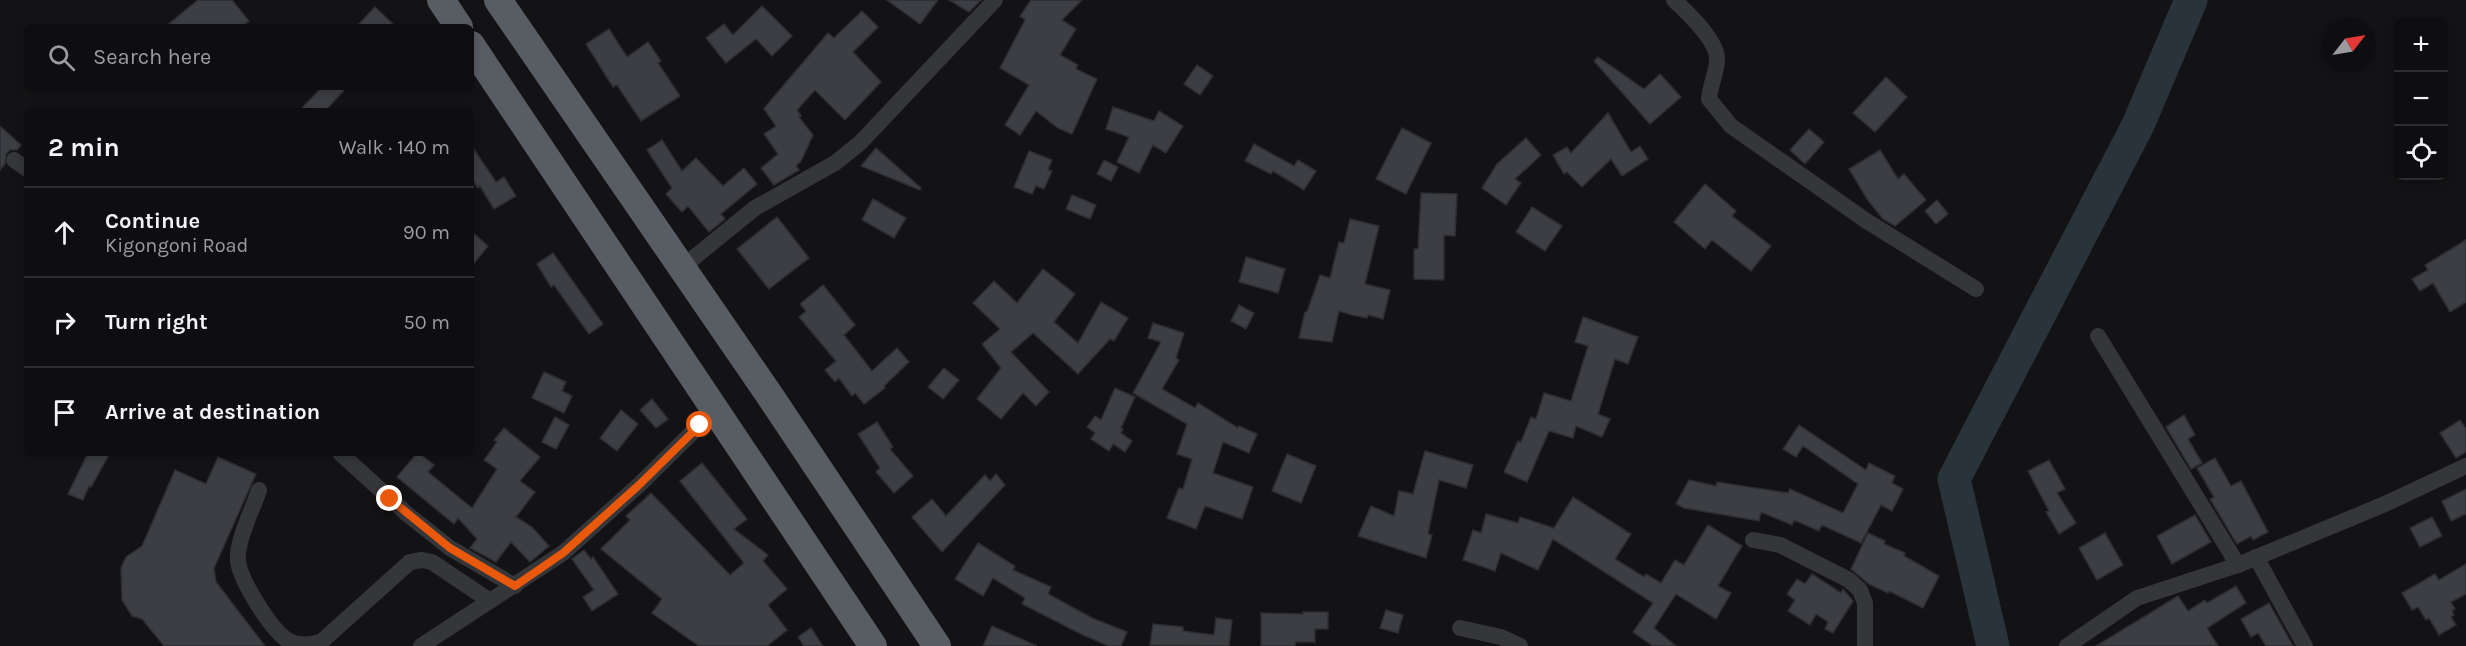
<!DOCTYPE html>
<html lang="en">
<head>
<meta charset="utf-8">
<style>
  :root { --surface:#0e0e10; --page:#171719; --text:#f1f3f6; --muted:#9b9c9f; --line:#2e2e30 }
  body { margin:0; font-family:Karla,sans-serif; background:var(--page); color:var(--text) }
  .controls { position:absolute; right:18px; top:18px; display:grid; overflow:hidden; border-radius:9px; box-shadow:0 3px 9px #0003 }
  .controls button { width:54px; height:54px; display:grid; place-items:center; padding:0; border:0; border-bottom:2px solid var(--line); background:var(--surface); color:var(--text); font:30px sans-serif }
  .compass { position:absolute; left:2322px; top:18px; width:54px; height:54px; border-radius:50%; background:var(--surface); box-shadow:0 3px 9px #0003; rotate:59deg }
  .stop { position:absolute; width:18px; height:18px; margin:-14px; border:4px solid #ea580c; border-radius:50%; background:#fff }
  .stop.end { background:#ea580c; border-color:#fff; box-shadow:0 2px 6px #0008 }
  .list { margin:0; padding:0; list-style:none }
  h2 { display:flex; justify-content:space-between; align-items:center; height:78px; margin:0; padding:0 24px; font-size:26px }
  h2 small { font-size:20px; font-weight:400; color:var(--muted) }
  .list li { display:grid; grid-template-columns:39px 1fr auto; gap:18px; align-items:center; box-sizing:border-box; height:90px; padding:0 24px; border-top:2px solid var(--line) }
  .list b { display:block; font-size:22px; white-space:nowrap }
  .list p { margin:0; font-size:20px; white-space:nowrap; color:var(--muted) }
  .list em { font-size:20px; font-style:normal; color:var(--muted) }
  .icon { flex:none; width:33px; height:33px; fill:none; stroke:currentColor; stroke-width:2; stroke-linecap:round; stroke-linejoin:round }
  .map { position:relative; flex:none; width:2466px; height:646px; overflow:hidden }
  .search { position:absolute; background:var(--surface); box-shadow:0 3px 9px #0003; left:24px; top:24px; width:450px; height:66px; display:flex; align-items:center; gap:15px; box-sizing:border-box; padding:0 21px; border-radius:9px; color:var(--muted); font-size:22px }
  .panel { position:absolute; background:var(--surface); box-shadow:0 3px 9px #0003; left:24px; top:108px; width:450px; height:348px; border-radius:9px }
  .map>svg:first-child { display:block }
</style>
</head>
<body>
<div class="map">
<svg width="2466" height="646" viewBox="0 0 2466 646">
  <rect width="100%" height="100%" fill="#131315"/>
  <g fill="none" stroke-linecap="round" stroke-linejoin="round">
    <polyline stroke="#28343a" stroke-width="33" points="1993,646 1954,479 2138,125 2191,0"/>
  </g>
  <g fill="#3d3e43" stroke="#2d2e31" stroke-width="1.5">
    <polygon points="198,0 232,0 249,21 241,27 165,27"/>
    <polygon points="887,0 938,0 920,24"/>
    <polygon points="949,0 981,0 969,12"/>
    <polygon points="1031,0 1082,0 1062,20 1076,29 1060,55 1078,65 1076,69 1097,79 1072,134 1058,128 1036,111 1020,135 1005,125 1029,85 1000,68 1025,20 1020,16"/>
    <polygon points="762,6 792,36 772,56 756,39 726,63 706,38 724,24 733,35"/>
    <polygon points="375,7 396,27 356,27"/>
    <polygon points="862,11 878,27 853,52 881,82 845,120 815,90 797,110 801,116 799,117 813,135 801,161 796,166 799,170 774,185 761,168 778,154 764,134 776,126 764,109 766,106 828,33 834,38"/>
    <polygon points="609,29 627,57 648,42 661,61 658,63 680,96 641,121 617,85 613,87 586,44"/>
    <polygon points="1598,57 1644,89 1660,74 1681,97 1650,124 1594,61"/>
    <polygon points="1197,65 1213,76 1200,95 1184,84"/>
    <polygon points="1886,77 1907,97 1875,132 1853,113"/>
    <polygon points="322,87 347,87 325,111 299,111"/>
    <polygon points="1113,107 1154,121 1159,111 1183,126 1166,153 1153,145 1139,173 1117,162 1129,137 1106,129"/>
    <polygon points="1608,113 1631,152 1640,146 1648,159 1622,176 1611,159 1582,187 1567,172 1564,174 1553,155 1567,147 1571,153"/>
    <polygon points="0,126 21,145 17,150 10,150 6,154 5,164 0,170"/>
    <polygon points="1402,128 1431,143 1406,194 1376,179"/>
    <polygon points="1809,129 1824,142 1805,164 1790,150"/>
    <polygon points="1526,138 1541,155 1515,179 1521,183 1506,205 1482,188 1497,164"/>
    <polygon points="662,140 682,171 696,158 723,186 744,168 757,184 721,214 725,219 709,232 688,206 682,212 666,194 672,188 647,150"/>
    <polygon points="1254,144 1294,166 1298,160 1316,171 1304,190 1273,171 1271,174 1245,161"/>
    <polygon points="471,145 496,182 504,177 516,196 494,209 480,186 478,188 471,178"/>
    <polygon points="876,148 921,188 920,190 861,166"/>
    <polygon points="1880,150 1898,179 1904,174 1926,200 1895,226 1883,219 1867,199 1849,169"/>
    <polygon points="1029,151 1052,160 1048,170 1052,171 1044,189 1036,186 1032,194 1014,187"/>
    <polygon points="1104,160 1118,167 1111,181 1097,174"/>
    <polygon points="1705,184 1736,211 1732,216 1771,246 1751,271 1712,240 1705,249 1674,222"/>
    <polygon points="1421,193 1457,194 1455,236 1444,235 1444,280 1414,279 1414,249 1418,249"/>
    <polygon points="1072,195 1096,205 1090,219 1066,209"/>
    <polygon points="873,199 906,218 894,238 862,220"/>
    <polygon points="1937,200 1948,214 1936,224 1925,211"/>
    <polygon points="1532,207 1562,226 1545,251 1516,232"/>
    <polygon points="777,217 809,258 769,289 737,249"/>
    <polygon points="1350,219 1379,226 1365,284 1390,290 1383,319 1368,315 1367,318 1352,315 1339,311 1332,342 1299,338 1305,312 1307,312 1320,275 1330,278 1339,242 1344,243"/>
    <polygon points="471,231 488,246 471,267"/>
    <polygon points="2466,240 2466,302 2450,312 2433,283 2420,291 2412,279 2428,270 2425,265"/>
    <polygon points="553,253 603,324 589,334 554,285 551,287 537,264"/>
    <polygon points="1246,257 1285,269 1278,293 1239,282"/>
    <polygon points="1043,269 1075,294 1054,322 1078,343 1101,302 1128,318 1114,341 1110,339 1078,374 1033,333 1011,352 1049,392 1036,406 1023,393 1001,419 977,399 1001,368 982,344 1000,329 973,303 994,281 1017,303"/>
    <polygon points="823,285 855,325 844,335 872,371 897,348 909,362 884,386 885,388 864,404 855,393 852,396 839,378 835,382 825,370 836,361 799,317 806,311 800,304"/>
    <polygon points="1239,305 1254,313 1246,329 1231,321"/>
    <polygon points="1583,317 1638,337 1628,364 1615,359 1598,414 1610,419 1602,437 1576,426 1573,438 1549,431 1527,482 1504,472 1518,441 1521,442 1531,417 1536,419 1544,393 1571,401 1588,346 1575,342"/>
    <polygon points="1153,323 1184,333 1176,358 1179,360 1162,389 1195,408 1198,403 1238,428 1239,426 1257,434 1249,453 1223,442 1213,473 1253,487 1242,519 1205,506 1196,529 1167,518 1179,488 1183,489 1192,459 1177,454 1187,424 1133,393 1161,342 1148,338"/>
    <polygon points="944,368 959,380 943,399 928,387"/>
    <polygon points="544,372 566,382 562,391 572,396 564,413 532,398"/>
    <polygon points="1115,388 1135,397 1121,428 1123,429 1121,433 1132,441 1125,452 1113,444 1109,451 1091,439 1095,433 1087,427 1095,416 1101,420"/>
    <polygon points="652,399 668,419 656,428 640,410"/>
    <polygon points="621,410 638,424 617,451 600,438"/>
    <polygon points="2184,415 2195,435 2188,439 2202,463 2191,469 2166,427"/>
    <polygon points="555,417 569,425 556,449 542,442"/>
    <polygon points="2460,420 2466,429 2466,452 2456,458 2440,433"/>
    <polygon points="877,422 893,447 890,449 913,476 894,493 876,472 880,468 858,434"/>
    <polygon points="1799,425 1866,470 1869,463 1895,476 1892,483 1903,489 1892,511 1881,505 1861,543 1822,525 1819,531 1794,520 1792,525 1761,512 1759,521 1684,508 1676,504 1689,480 1716,486 1717,482 1788,493 1790,489 1843,513 1858,484 1803,446 1796,457 1783,449"/>
    <polygon points="504,428 540,457 520,481 535,492 516,517 532,527 549,546 530,562 511,542 496,562 470,548 477,539 458,518 454,524 397,477 417,453 419,453 434,465 428,472 472,508 497,469 484,460 497,442 494,440"/>
    <polygon points="1425,451 1473,465 1466,488 1439,480 1428,534 1432,535 1426,558 1358,536 1371,506 1394,516 1399,491 1413,494"/>
    <polygon points="88,453 110,453 91,487 89,486 83,500 68,494"/>
    <polygon points="1287,454 1316,466 1301,503 1272,491"/>
    <polygon points="218,457 256,474 214,568 216,582 265,646 164,646 142,619 132,616 122,600 121,568 126,557 142,546 175,470 206,484"/>
    <polygon points="2215,458 2231,486 2241,481 2268,532 2253,540 2251,536 2237,544 2210,499 2214,497 2197,468"/>
    <polygon points="2049,460 2065,489 2057,493 2076,523 2059,534 2046,512 2049,511 2028,471"/>
    <polygon points="702,463 747,519 734,529 768,555 763,561 787,589 768,605 787,630 767,646 699,646 652,613 662,599 601,549 630,520 626,516 651,493 730,575 744,563 680,481"/>
    <polygon points="996,474 1005,485 942,552 912,517 932,499 946,516 985,475 990,481"/>
    <polygon points="2466,489 2466,514 2451,521 2442,501"/>
    <polygon points="1573,497 1631,534 1615,559 1644,577 1646,574 1661,583 1675,560 1684,565 1708,525 1742,546 1718,586 1731,593 1716,619 1676,594 1654,628 1676,646 1653,646 1633,632 1653,603 1553,539 1538,570 1501,553 1495,571 1463,560 1473,530 1481,533 1486,514 1518,523 1520,517 1554,528"/>
    <polygon points="2195,515 2211,542 2172,564 2157,536"/>
    <polygon points="2432,517 2442,536 2420,547 2410,528"/>
    <polygon points="1868,533 1885,541 1884,544 1905,553 1904,556 1939,576 1923,608 1889,591 1888,593 1869,584 1851,569"/>
    <polygon points="2105,533 2123,565 2097,580 2079,548"/>
    <polygon points="978,543 1015,566 1013,570 1051,587 1048,594 1092,618 1127,632 1121,646 1109,646 1083,635 1022,604 1025,598 993,578 983,596 955,579"/>
    <polygon points="584,550 591,559 593,557 618,594 592,611 583,597 594,590 572,559"/>
    <polygon points="2466,564 2466,594 2451,602 2455,609 2452,611 2454,615 2451,617 2456,625 2439,635 2429,618 2426,620 2418,607 2412,610 2402,593 2435,574 2439,580"/>
    <polygon points="1812,574 1841,593 1843,589 1853,601 1833,633 1825,629 1828,622 1816,614 1810,625 1788,611 1795,600 1787,594 1797,579 1805,584"/>
    <polygon points="2236,586 2246,603 2207,628 2218,646 2096,646 2178,596 2188,611 2205,600 2207,603"/>
    <polygon points="2269,603 2293,646 2266,646 2258,633 2251,637 2241,619"/>
    <polygon points="1386,610 1403,615 1398,633 1380,628"/>
    <polygon points="1303,612 1328,612 1328,629 1315,629 1315,642 1296,642 1295,646 1261,646 1261,613 1303,614"/>
    <polygon points="1216,618 1232,620 1229,646 1150,645 1153,624 1183,627 1183,631 1214,635"/>
    <polygon points="992,626 1037,646 983,646"/>
    <polygon points="811,628 823,646 804,646 798,637"/>
  </g>
  <g fill="none" stroke-linecap="round" stroke-linejoin="round">
    <g stroke="#34363a" stroke-width="16">
      <path d="M 1674,0 C 1687,12 1719,42 1717,61 C 1716,74 1710,86 1709,99 L 1731,126 L 1814,184 L 1865,220 L 1976,289"/>
      <polyline points="14,160 27,169"/>
      <polyline points="680,269 755,208 835,163 860,143 995,0"/>
      <polyline points="2098,336 2238,565"/>
      <polyline points="340,453 407,514 450,548 515,586"/>
      <path d="M 259,490 C 253,509 236,541 238,561 C 240,580 272,632 289,641 C 299,646 310,645 321,642 L 410,562 L 422,560 L 432,562 L 490,601"/>
      <polyline points="1753,540 1780,545 1849,580 1860,590 1865,603 1865,646"/>
      <polyline points="2256,557 2305,646"/>
      <polyline points="1460,628 1501,637 1520,646"/>
      <polyline points="421,646 563,553 639,485 715,410"/>
      <polyline points="2067,646 2137,598 2238,565 2385,504 2466,466"/>
    </g>
    <g stroke="#585c63" stroke-width="28">
      <polyline points="441,0 459,27"/>
      <polyline points="498,0 768,393 937,646"/>
      <polyline points="471,45 873,646"/>
    </g>
  </g>
  <g fill="none" stroke-linecap="round" stroke-linejoin="round">
    <polyline stroke="#ea580c" stroke-width="8" points="390,499 450,548 515,586 563,553 639,485 700,425"/>
  </g>
</svg>
<div class="controls">
<button>+</button>
<button>−</button>
<button><svg class="icon" aria-label="locate" viewBox="0 0 24 24"><circle cx="12" cy="12" r="6"/><path d="M12 2v4M12 18v4M2 12h4M18 12h4"/></svg></button>
</div>
<svg class="compass" viewBox="-18 -18 36 36"><path d="M0-13l5 13h-10z" fill="#e53935"/><path d="M0 13l5-13h-10z" fill="#9b9c9f"/></svg>
<div class="stop" style="left:700px;top:425px"></div>
<div class="stop end" style="left:390px;top:499px"></div>
<div class="search"><svg class="icon" aria-label="search" viewBox="0 0 24 24"><circle cx="10" cy="10" r="6"/><path d="M15 15l6 6"/></svg>Search here</div>
<section class="panel">
<h2>2 min<small>Walk · 140 m</small></h2>
<ul class="list">
<li><svg class="icon" aria-label="ahead" viewBox="0 0 24 24"><path d="M12 20V5M6 11l6-6 6 6"/></svg><div><b>Continue</b><p>Kigongoni Road</p></div><em>90 m</em></li>
<li><svg class="icon" aria-label="right" viewBox="0 0 24 24"><path d="M7 20v-9h11M14 6l5 5-5 5"/></svg><div><b>Turn right</b></div><em>50 m</em></li>
<li><svg class="icon" aria-label="arrive" viewBox="0 0 24 24"><path d="M6 21V4h12l-3 4 3 4H6"/></svg><div><b>Arrive at destination</b></div></li>
</ul>
</section>
</div>
</body>
</html>
